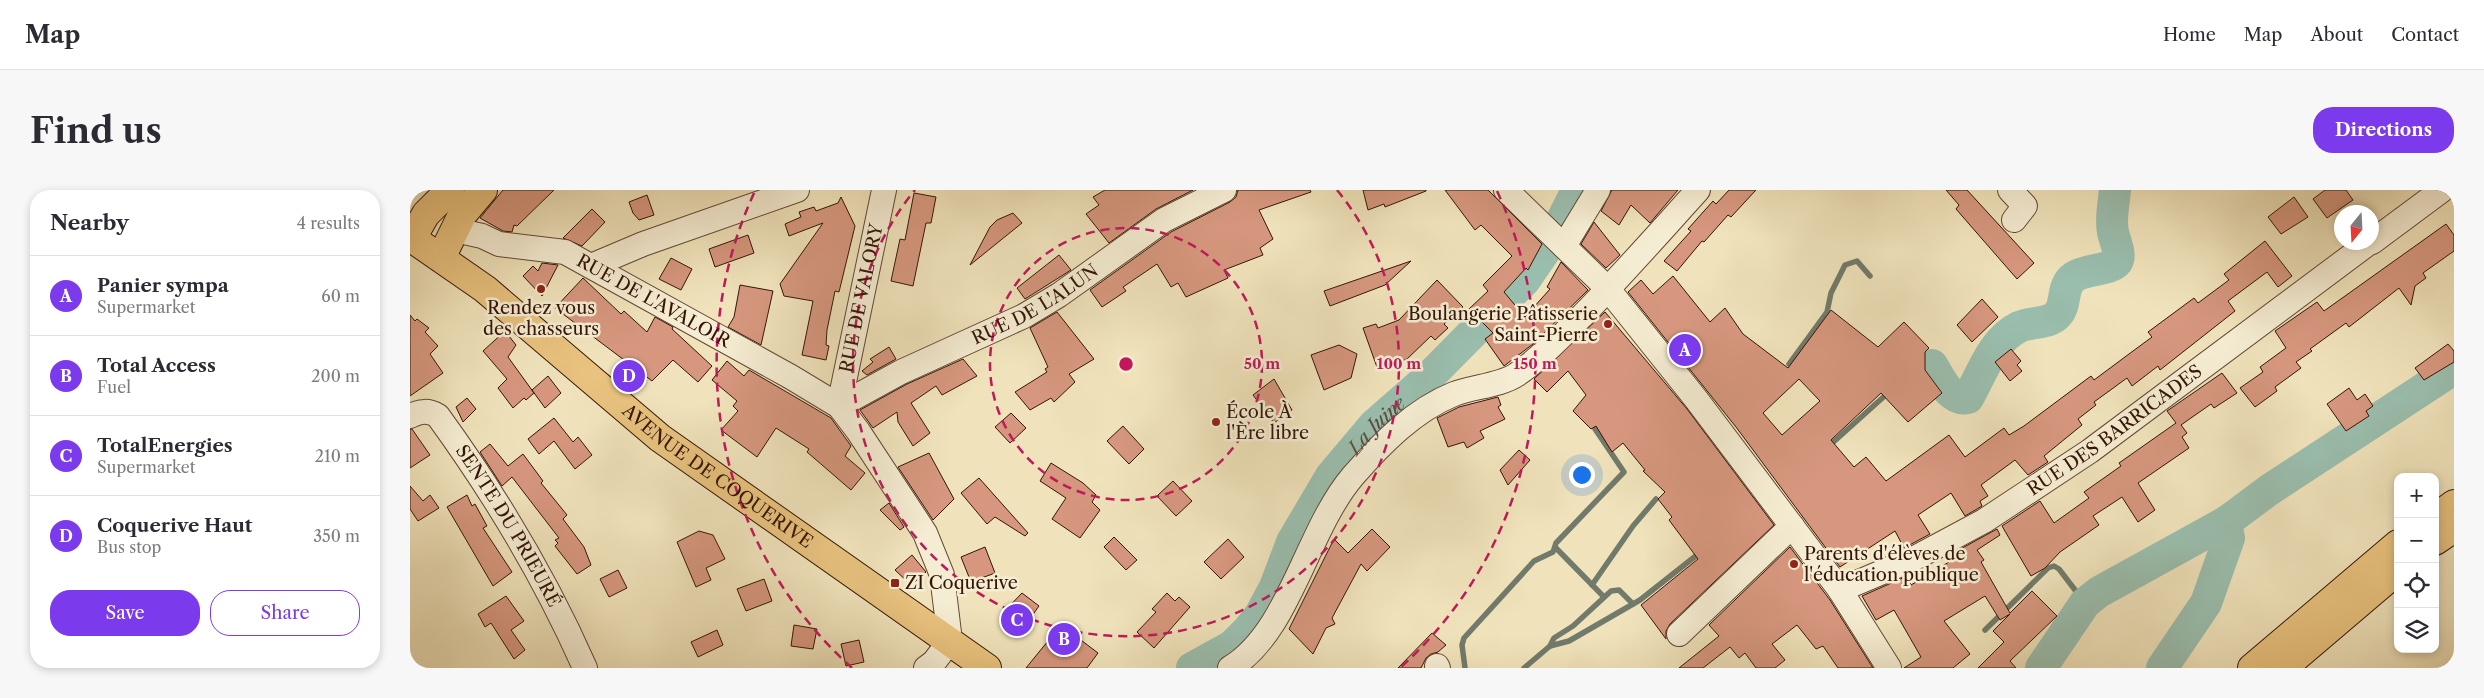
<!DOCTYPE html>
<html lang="en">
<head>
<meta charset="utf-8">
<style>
  :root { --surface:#fff; --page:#f7f7f7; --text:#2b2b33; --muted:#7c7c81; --line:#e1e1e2; --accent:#7c3aed }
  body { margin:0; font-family:"Libre Caslon Text",serif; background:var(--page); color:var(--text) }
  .controls { position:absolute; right:15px; bottom:15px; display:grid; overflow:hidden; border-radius:10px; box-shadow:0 2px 8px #0003 }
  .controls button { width:45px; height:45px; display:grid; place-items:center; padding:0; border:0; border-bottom:1px solid var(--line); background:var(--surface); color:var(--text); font:25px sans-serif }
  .compass { position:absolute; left:1924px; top:15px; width:45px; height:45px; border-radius:50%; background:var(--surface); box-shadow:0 2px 8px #0003; rotate:198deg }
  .you { position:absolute; left:1171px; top:284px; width:18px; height:18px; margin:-12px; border:4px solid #fff; border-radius:50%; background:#1a73e8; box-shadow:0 0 0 8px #1a73e833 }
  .badge { display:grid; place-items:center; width:32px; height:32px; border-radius:50%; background:var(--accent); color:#fff; font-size:16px; font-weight:700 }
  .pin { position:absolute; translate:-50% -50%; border:2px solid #fff; box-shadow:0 1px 5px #0006 }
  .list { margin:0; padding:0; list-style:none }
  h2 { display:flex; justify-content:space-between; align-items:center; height:65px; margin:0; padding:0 20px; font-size:21px }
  h2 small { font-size:16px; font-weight:400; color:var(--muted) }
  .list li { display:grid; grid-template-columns:32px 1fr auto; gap:15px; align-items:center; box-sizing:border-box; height:80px; padding:0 20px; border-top:1px solid var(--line) }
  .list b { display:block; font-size:19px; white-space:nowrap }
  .list p { margin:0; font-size:16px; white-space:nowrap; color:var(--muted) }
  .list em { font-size:16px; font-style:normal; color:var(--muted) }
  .actions { display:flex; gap:10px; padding:15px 20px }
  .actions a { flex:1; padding:11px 0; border:1px solid var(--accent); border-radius:20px; text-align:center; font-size:18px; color:var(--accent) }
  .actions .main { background:var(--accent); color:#fff }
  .icon { flex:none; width:28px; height:28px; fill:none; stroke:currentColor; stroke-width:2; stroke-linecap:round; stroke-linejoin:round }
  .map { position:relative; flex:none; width:2044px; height:478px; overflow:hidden; border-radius:20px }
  header { display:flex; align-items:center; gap:30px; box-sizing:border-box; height:70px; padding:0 25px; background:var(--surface); border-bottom:1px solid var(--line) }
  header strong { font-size:24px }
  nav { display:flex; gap:28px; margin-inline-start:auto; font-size:18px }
  .intro { display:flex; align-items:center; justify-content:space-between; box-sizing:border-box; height:120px; padding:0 30px }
  h1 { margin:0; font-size:35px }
  .button { padding:12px 22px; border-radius:20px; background:var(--accent); color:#fff; font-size:18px; font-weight:700 }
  main { display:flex; gap:30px; padding:0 30px }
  aside { flex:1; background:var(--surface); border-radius:20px; box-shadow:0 2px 8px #0003 }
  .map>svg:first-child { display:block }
</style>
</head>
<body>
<header>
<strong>Map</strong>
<nav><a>Home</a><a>Map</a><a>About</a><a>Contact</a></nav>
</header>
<div class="intro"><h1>Find us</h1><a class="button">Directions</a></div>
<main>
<aside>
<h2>Nearby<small>4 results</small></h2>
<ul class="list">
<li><span class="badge">A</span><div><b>Panier sympa</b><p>Supermarket</p></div><em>60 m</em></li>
<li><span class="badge">B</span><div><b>Total Access</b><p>Fuel</p></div><em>200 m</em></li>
<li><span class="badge">C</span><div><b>TotalEnergies</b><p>Supermarket</p></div><em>210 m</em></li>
<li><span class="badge">D</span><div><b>Coquerive Haut</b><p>Bus stop</p></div><em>350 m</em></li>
</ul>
<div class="actions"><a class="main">Save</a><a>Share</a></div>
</aside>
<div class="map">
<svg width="2044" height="478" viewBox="0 0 2044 478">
  <rect width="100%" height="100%" fill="#f0e3bb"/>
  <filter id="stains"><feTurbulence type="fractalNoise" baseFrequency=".004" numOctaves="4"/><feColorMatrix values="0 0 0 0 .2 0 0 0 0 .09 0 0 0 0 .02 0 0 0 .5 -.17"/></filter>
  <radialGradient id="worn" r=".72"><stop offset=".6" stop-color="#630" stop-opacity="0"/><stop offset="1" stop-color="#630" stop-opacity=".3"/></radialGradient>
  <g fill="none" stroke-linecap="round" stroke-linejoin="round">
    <g stroke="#717a6b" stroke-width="5.5">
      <polyline points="1379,174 1417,122 1421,103 1435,75 1447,71 1460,86"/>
      <polyline points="1509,177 1522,175"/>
      <polyline points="1419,256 1479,202"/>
      <polyline points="1145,357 1194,407"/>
      <polyline points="1182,395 1223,336 1246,309"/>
      <polyline points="1575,440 1638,378 1644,376 1649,379 1675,413"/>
      <polyline points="1140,456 1144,448 1163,436 1201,401 1209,400 1223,414"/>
      <polyline points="1055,478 1052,455 1054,448 1124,371 1143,362 1146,353 1214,282 1185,239"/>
      <polyline points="1114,478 1140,456 1159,451 1230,410 1292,361"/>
    </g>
    <g stroke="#9abeae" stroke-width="32">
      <path d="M 1522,175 C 1530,188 1540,212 1558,208 C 1572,184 1582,150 1609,137 C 1620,132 1640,134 1648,124 C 1657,114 1651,96 1664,87 C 1675,79 1701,80 1707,72 C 1712,65 1704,49 1703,42 C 1700,29 1704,13 1705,0"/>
      <path id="s1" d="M 782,478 L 822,456 L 838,440 L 850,425 L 865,397 L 882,352 L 921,286 L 964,235 L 1020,186 L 1115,90 L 1141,52 L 1167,0"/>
      <polyline points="1631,478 1675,413 1689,402 1816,332 1859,300 2044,179"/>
      <polyline points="1752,478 1796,413 1819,348 1816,332"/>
    </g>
  </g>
  <g fill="#d6977e" stroke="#341507" fill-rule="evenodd">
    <polygon points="93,0 144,0 107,36 104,35 102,42 93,41 70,28"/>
    <polygon points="695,0 783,0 746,19 699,53 676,24 689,15 683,7"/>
    <polygon points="828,0 900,0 901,2 849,20 863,49 850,58 853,65 814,80 818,88 776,107 768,93 761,97 747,74 713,97 716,101 692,117 680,100 761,42 820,12 826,7"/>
    <polygon points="953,0 1016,0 1016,1 975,17 974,14 958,20"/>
    <polygon points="1035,0 1078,0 1132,54 1118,80 1116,78 1094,102 1115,127 1140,99 1137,97 1151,72 1178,100 1123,154 1094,176 1075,149 1083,143 1059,119 1078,101 1073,95 1102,66 1071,35 1065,40"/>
    <polygon points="1202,0 1268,0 1240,33 1221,15 1209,35 1191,21"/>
    <polygon points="1319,0 1346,0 1321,27 1318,25 1294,52 1292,51 1267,81 1254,71 1281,41 1278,39 1303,11 1306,14"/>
    <polygon points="1536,0 1557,0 1624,73 1607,89 1546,19 1549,15"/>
    <polygon points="1915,0 1936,0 1943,10 1917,28 1903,9"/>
    <polygon points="504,3 526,7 521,33 516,33 503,96 481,91 490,49 495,50"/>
    <polygon points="237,5 244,25 229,30 223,23 219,12"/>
    <polygon points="431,7 445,36 429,102 425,101 417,140 416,155 419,156 416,170 392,165 403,111 374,106 370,94 413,33 379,46 375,34 391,27 389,22 404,17 406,21 428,13"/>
    <polygon points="1884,7 1898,27 1871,44 1858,27"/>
    <polygon points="182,19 195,32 172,56 153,48"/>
    <polygon points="603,23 612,33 560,75 580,37 587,30"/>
    <polygon points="1184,32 1210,65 1196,78 1171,54"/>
    <polygon points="2036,34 2044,45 2044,61 2013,83 2016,88 2005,96 2001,115 1989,98 1939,137 1936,133 1900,159 1902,161 1886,172 1891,178 1865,197 1867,201 1845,217 1830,198 1853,182 1850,177 1876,158 1865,141 1907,112 1914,121"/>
    <polygon points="338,45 344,63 305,77 299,59"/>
    <path d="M 1855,51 L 1882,86 L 1868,97 L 1857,82 L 1818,111 L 1825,121 L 1750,180 L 1748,176 L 1722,196 L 1717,188 L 1684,212 L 1686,215 L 1668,229 L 1672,235 L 1634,266 L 1638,272 L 1618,285 L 1605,270 L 1571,295 L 1578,306 L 1570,311 L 1572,316 L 1567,319 L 1555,326 L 1541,303 L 1508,325 L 1520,344 L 1494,358 L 1485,341 L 1430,377 L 1326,237 L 1218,102 L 1231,90 L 1243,104 L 1263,86 L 1300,132 L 1315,118 L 1333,144 L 1378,178 L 1421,120 L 1468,157 L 1494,132 L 1519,158 L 1515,162 L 1515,180 L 1532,203 L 1498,232 L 1471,203 L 1421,250 L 1444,277 L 1456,267 L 1476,291 L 1539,245 L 1555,267 L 1594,238 L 1599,245 L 1614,236 L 1681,186 L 1684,190 L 1719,164 L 1742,147 L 1738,142 L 1784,108 L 1788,113 L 1819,90 L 1814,84 ZM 1389,189 L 1410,211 L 1372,245 L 1353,223 Z"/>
    <polygon points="649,65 661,80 615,109 607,98"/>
    <polygon points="261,68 282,79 271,100 249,89"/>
    <polygon points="1001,71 975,95 920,116 914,101"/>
    <polygon points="132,73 148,75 132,106 113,86 123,76 128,81"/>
    <polygon points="173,88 211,124 214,121 237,142 245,127 263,137 262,139 302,176 288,192 263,170 242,191 145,118"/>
    <polygon points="1027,90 1053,117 1034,134 1038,138 1025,150 1021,146 997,169 968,180 953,138 966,134 968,138 989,130"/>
    <polygon points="330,95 363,101 351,155 318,137 324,127"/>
    <polygon points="1572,109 1588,127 1562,152 1547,135"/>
    <polygon points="647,122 684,169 659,184 665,192 644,212 641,208 620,220 605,202 637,182 635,179 638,177 620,138"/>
    <polygon points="1195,122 1277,219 1364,335 1260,434 1256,441 1256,449 1231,415 1288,369 1259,330 1262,327 1248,309 1255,302 1233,281 1235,280 1213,253 1202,262 1186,236 1181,239 1163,221 1176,205 1158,181 1137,202 1124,189"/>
    <polygon points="0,125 5,131 7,129 19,138 15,142 28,156 20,164 33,183 0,206"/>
    <polygon points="95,141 106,155 98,167 124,203 116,210 114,208 103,218 88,198 97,189 73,161"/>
    <polygon points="2038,154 2044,161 2044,172 2014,190 2005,178"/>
    <polygon points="929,155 947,164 941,188 914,200 901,165"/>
    <polygon points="479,157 486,169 457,185 452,181 463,172 460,169"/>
    <polygon points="1601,159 1611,171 1607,175 1612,181 1600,191 1585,172"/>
    <polygon points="553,169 567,186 532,205 526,196 501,213 520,243 503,256 488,232 487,222 463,238 450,220 497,194"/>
    <polygon points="317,171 334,186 339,180 421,228 441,256 435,266 455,283 441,300 397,262 399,259 366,238 347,267 311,240 328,221 323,216 327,211 302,190"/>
    <polygon points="1812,183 1827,203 1804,218 1801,214 1771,235 1777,243 1772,247 1779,258 1728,293 1745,320 1728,332 1712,307 1683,326 1689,335 1650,362 1635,378 1621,386 1592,336 1630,311 1644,333 1679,308 1674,302 1711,276 1709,273 1766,233 1757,221"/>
    <polygon points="138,186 151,203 135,218 122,200"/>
    <polygon points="864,189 882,220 864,233 843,205"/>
    <polygon points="1939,198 1947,210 1955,204 1963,216 1956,221 1959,226 1936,241 1917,214"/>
    <polygon points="1088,207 1091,215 1088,217 1095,229 1070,241 1074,248 1057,258 1054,252 1038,257 1027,228 1049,217"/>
    <polygon points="57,208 66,219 53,232 46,217"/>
    <polygon points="601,223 616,238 600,253 585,237"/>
    <polygon points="144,228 163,252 168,247 182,265 165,279 144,251 129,264 118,249"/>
    <polygon points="713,236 734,259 719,274 697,251"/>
    <polygon points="0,239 2,239 20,265 0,278"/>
    <polygon points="80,254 98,276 113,264 133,291 131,293 157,325 153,329 174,357 181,375 167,384 145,356 148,353 145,350 149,348 102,287 92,296 70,262"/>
    <polygon points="1109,260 1120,270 1098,295 1090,280"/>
    <polygon points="519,263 544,309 523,330 488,277"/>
    <polygon points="641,273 673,293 686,305 682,312 690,320 670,348 642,329 656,308 630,291"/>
    <polygon points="569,288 618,343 615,346 585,327 577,334 551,303"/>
    <polygon points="763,291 782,311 766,326 747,306"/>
    <polygon points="0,296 13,311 20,305 29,318 8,331 0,319"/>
    <polygon points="57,305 62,316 65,314 77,336 73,338 102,382 83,396 37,317"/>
    <polygon points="479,313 494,337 490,340 470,320"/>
    <polygon points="962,339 980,357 957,381 951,374 922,428 925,434 916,438 903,464 879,439 924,349 938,363"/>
    <polygon points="1587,339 1590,345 1567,360 1574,370 1571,372 1600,423 1622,401 1647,426 1600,471 1606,478 1568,478 1594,452 1583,441 1600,424 1590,430 1575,406 1534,431 1560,464 1543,478 1494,478 1511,467 1484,420 1466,430 1452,406 1497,386 1501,395 1539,372 1536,367"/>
    <polygon points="289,341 303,345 315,369 296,378 301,390 286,397 267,352"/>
    <polygon points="704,347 727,370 716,380 694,357"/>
    <polygon points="818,349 834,367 811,389 794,372"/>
    <polygon points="575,357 585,383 561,392 551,367"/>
    <polygon points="1380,357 1420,410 1463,478 1428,478 1413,456 1406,459 1387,435 1362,454 1375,470 1365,478 1346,478 1335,463 1329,468 1320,457 1293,478 1269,478 1309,446 1299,435"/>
    <polygon points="502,365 516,382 501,395 485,380"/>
    <polygon points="208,380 217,398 199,407 190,389"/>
    <polygon points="354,389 362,411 336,421 327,399"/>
    <polygon points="612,403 629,416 611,441 590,426"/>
    <polygon points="757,403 765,411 769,407 780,417 744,458 727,442 746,422 742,419"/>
    <polygon points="96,406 114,431 101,440 115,460 104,469 81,433 75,437 68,424"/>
    <polygon points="384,435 407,439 403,459 381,456"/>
    <polygon points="651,435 688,463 677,478 616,478"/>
    <polygon points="307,440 313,455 288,467 281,452"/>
    <polygon points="1022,443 1036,455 1028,462 1021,464 1016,468 1011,478 988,478"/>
    <polygon points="449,450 454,472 436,476 431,454"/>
  </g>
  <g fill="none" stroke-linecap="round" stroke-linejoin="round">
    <g stroke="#634834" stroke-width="26">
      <g id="minor">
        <polyline points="1096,0 1198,99 1286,209 1430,400 1479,478"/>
        <polyline points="1600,0 1615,16 1604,30"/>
        <path id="s2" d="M 45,40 L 72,46 L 89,54 L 155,62 L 381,187 L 429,216 L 448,241 L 515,343 L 532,385 L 540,451 L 524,472 L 516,478"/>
        <polyline points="1962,52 2032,0"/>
        <polyline points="1154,56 1188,0"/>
        <polyline points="181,76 233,54 387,0"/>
        <path id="s3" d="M 429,216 L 491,182 L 614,126 L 649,105 L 754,30 L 814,0"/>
        <path id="s4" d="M 429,216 L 474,0"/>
        <path id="s5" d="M 0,226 C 11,221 18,220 28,226 C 86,306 135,387 175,478"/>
        <path id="s6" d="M 1430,400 L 1503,369 L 1574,331 L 1680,261 L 1960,52"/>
        <polyline points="1269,444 1382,336"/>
        <polyline points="1027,476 1028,478"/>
        <path d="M 820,478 C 880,442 896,341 943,286 C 971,254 1004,220 1044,204 C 1062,197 1091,195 1106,185 C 1131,168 1151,146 1173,125 C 1213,84 1250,42 1288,0"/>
      </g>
    </g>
    <g stroke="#341507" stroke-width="30">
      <g id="major">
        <path id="s7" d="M 0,47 L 75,99 L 250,248 L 577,478"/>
        <polyline points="2,48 16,24 40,0"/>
        <polyline points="31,68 52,25 73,0"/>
        <polyline points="2025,328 2044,314"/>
        <polyline points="2025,351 2044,338"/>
        <polyline points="1842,478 1988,354"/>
        <polyline points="1873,478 1988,380"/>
      </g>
    </g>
    <use href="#minor" stroke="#f5edd3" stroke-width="24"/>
    <use href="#major" stroke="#e8c27e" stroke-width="28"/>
  </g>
  <g fill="none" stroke="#c2185b" stroke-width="2.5" stroke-dasharray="9 6">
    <circle cx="716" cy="174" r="136"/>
    <path d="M927 0A273 273 0 1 1 505 0"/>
    <path d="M442 478A409 409 0 0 1 345 1M1087 1A409 409 0 0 1 990 478"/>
  </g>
  <g fill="#8f2418" stroke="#f5edd3" stroke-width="2">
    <circle cx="131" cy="99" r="5"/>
    <circle cx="1198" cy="134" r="5"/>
    <circle cx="806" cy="232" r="5"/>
    <circle cx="1384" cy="374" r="5"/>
    <rect x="480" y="388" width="10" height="10" rx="2.5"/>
  </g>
  <g text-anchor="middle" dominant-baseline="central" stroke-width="5" stroke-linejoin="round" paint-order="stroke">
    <g font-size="18" fill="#341507" stroke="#f5edd3">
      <text stroke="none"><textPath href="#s4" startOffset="110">RUE DE VALORY</textPath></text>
      <text stroke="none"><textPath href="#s2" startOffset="214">RUE DE L'AVALOIR</textPath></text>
      <text stroke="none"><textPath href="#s3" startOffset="221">RUE DE L'ALUN</textPath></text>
      <text stroke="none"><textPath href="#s6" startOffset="319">RUE DES BARRICADES</textPath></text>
      <text stroke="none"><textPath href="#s7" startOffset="390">AVENUE DE COQUERIVE</textPath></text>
      <text stroke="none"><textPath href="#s5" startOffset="160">SENTE DU PRIEURÉ</textPath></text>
    </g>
    <g font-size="18" fill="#341507" stroke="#f5edd3" text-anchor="start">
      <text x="131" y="118" text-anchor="middle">Rendez vous<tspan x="131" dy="21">des chasseurs</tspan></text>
      <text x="1188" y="124" text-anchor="end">Boulangerie Pâtisserie<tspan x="1188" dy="21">Saint-Pierre</tspan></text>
      <text x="816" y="222">École À<tspan x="816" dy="21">l'Ère libre</tspan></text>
      <text x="1394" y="364">Parents d'élèves de<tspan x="1394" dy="21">l'éducation publique</tspan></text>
      <text x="495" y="393">ZI Coquerive</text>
    </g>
    <g font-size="19" font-style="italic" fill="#585041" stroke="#f5edd3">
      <text stroke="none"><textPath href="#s1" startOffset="312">La Juine</textPath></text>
    </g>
  </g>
  <circle cx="716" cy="174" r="8" fill="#c2185b" stroke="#f5edd3" stroke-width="2.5"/>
  <g font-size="15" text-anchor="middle" font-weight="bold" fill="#c2185b" stroke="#f5edd3" stroke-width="5" stroke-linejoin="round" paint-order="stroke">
    <text x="852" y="179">50 m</text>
    <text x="989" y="179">100 m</text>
    <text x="1125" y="179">150 m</text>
  </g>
  <rect width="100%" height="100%" filter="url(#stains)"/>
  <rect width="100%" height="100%" fill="url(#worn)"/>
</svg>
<div class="controls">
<button>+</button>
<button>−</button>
<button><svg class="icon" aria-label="locate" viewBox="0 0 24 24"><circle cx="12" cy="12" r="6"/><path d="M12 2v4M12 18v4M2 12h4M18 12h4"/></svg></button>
<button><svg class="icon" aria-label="layers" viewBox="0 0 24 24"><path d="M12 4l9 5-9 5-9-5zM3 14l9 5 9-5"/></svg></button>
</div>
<svg class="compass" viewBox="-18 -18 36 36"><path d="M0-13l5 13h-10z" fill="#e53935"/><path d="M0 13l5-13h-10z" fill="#7c7c81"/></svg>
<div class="you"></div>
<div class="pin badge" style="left:1275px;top:160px">A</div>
<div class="pin badge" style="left:654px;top:449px">B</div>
<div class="pin badge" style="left:607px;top:430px">C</div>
<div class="pin badge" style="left:219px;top:186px">D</div>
</div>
</main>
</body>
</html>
